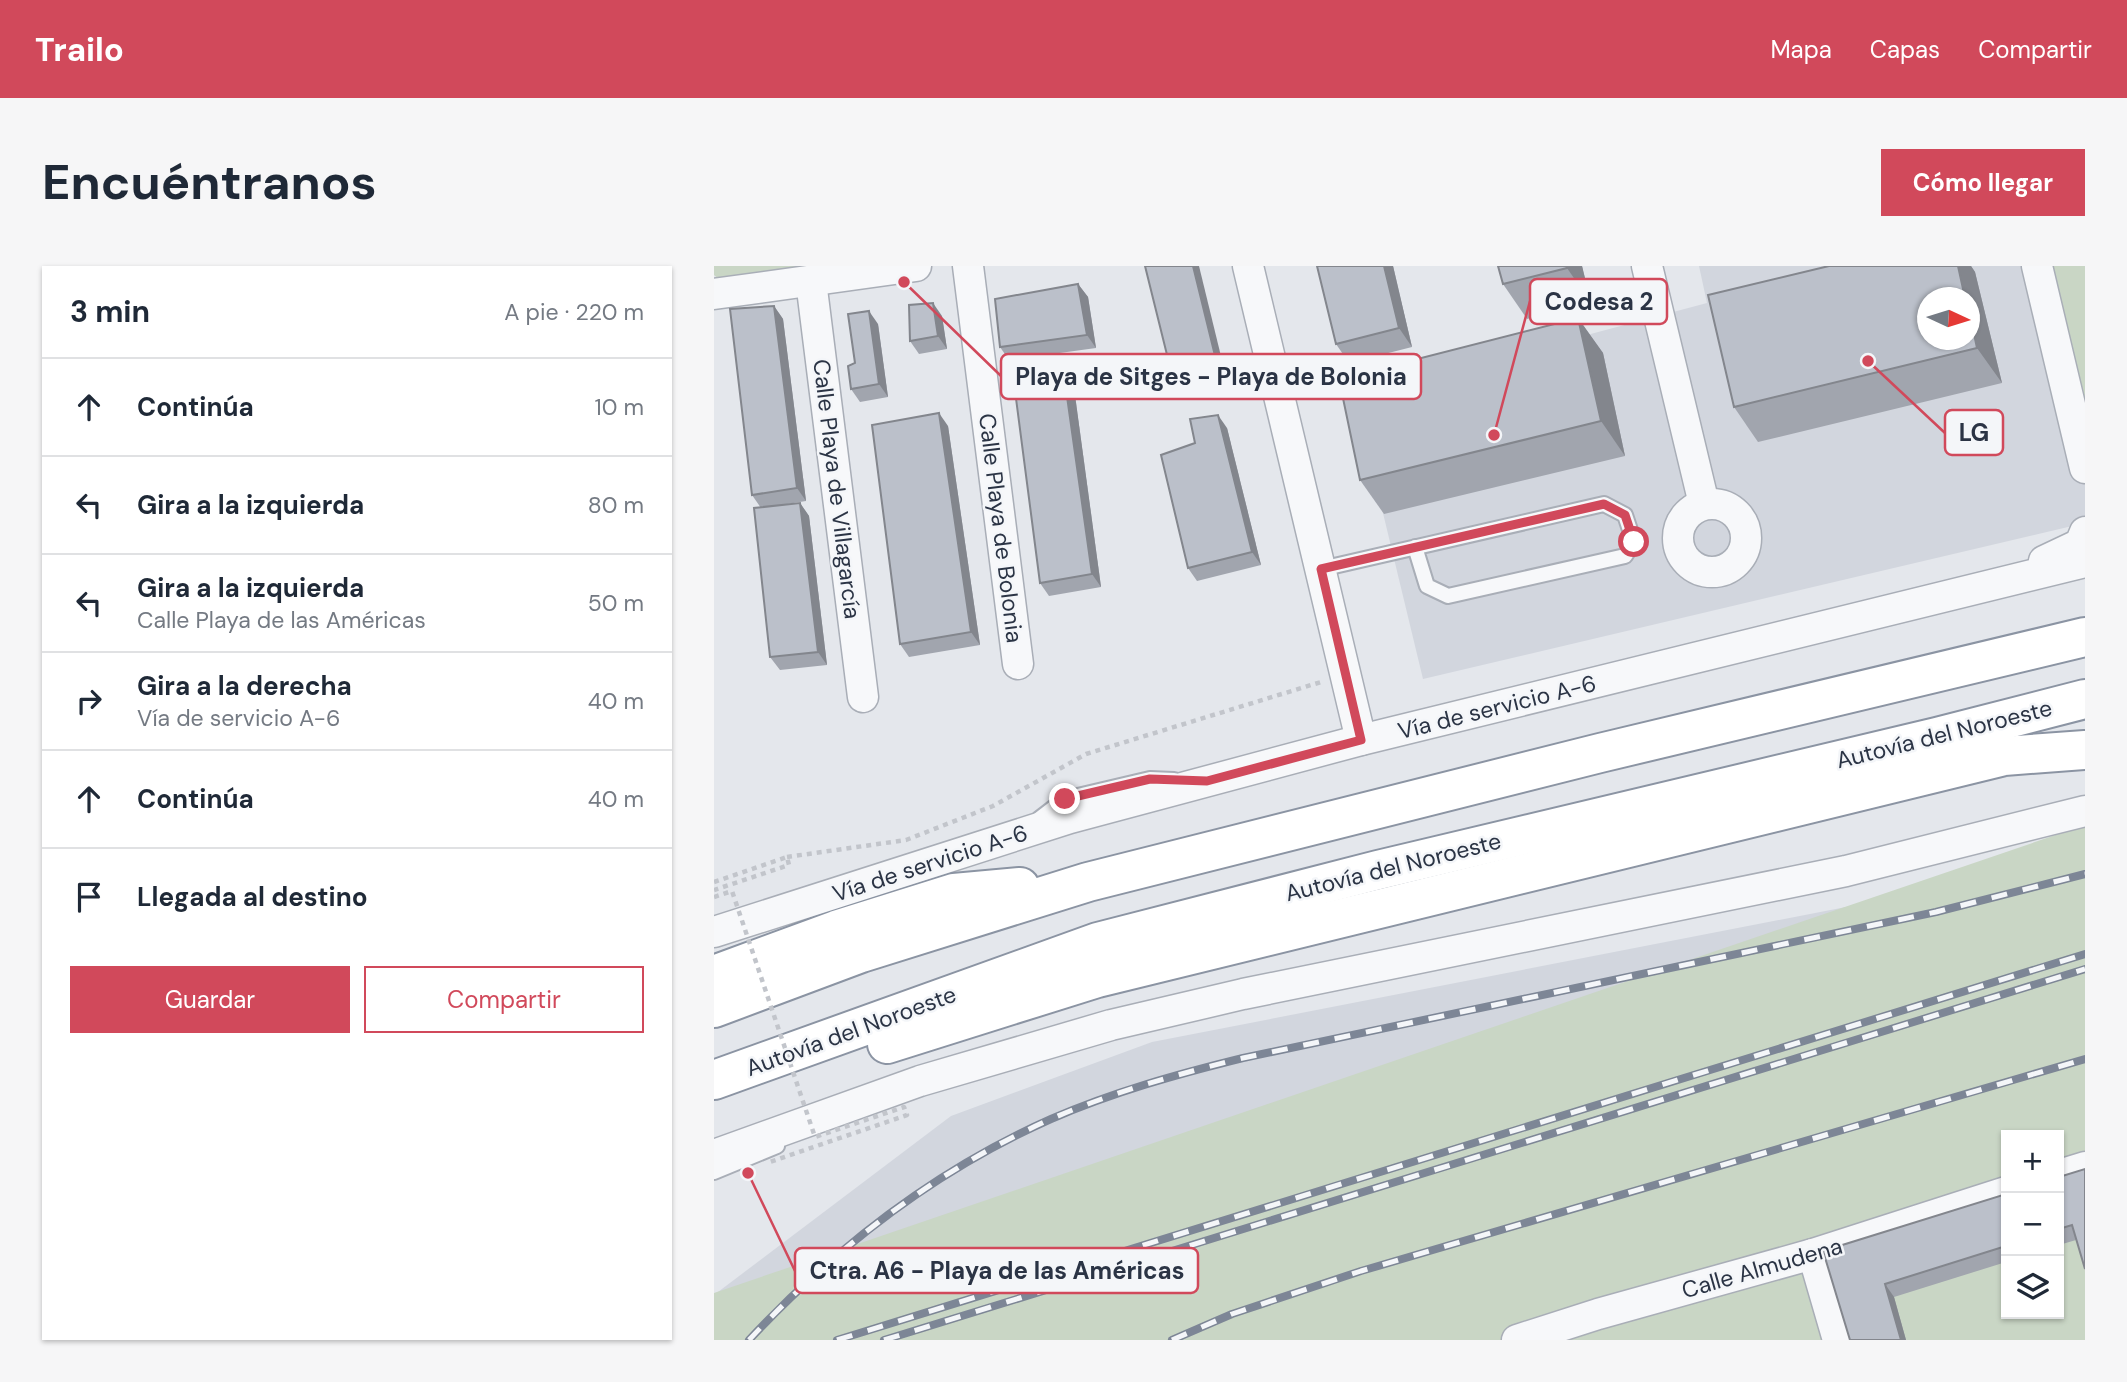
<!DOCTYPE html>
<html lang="es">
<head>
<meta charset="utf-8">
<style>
  :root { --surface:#fff; --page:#f6f6f7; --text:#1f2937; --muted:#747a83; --line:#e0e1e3; --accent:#d1495b }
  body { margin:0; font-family:"DM Sans",sans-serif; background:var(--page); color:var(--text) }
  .controls { position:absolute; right:21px; bottom:21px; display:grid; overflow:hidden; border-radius:0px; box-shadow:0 2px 5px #0004 }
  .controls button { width:63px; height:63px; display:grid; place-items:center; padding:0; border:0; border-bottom:2px solid var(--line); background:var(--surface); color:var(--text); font:35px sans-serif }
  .compass { position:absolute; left:1203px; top:21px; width:63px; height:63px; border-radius:50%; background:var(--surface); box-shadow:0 2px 5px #0004; rotate:94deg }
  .stop { position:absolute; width:21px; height:21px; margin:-16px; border:5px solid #d1495b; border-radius:50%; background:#fff }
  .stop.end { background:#d1495b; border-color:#fff; box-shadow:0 2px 7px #0008 }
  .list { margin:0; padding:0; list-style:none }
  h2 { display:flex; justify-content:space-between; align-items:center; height:91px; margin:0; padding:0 28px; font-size:30px }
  h2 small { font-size:23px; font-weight:400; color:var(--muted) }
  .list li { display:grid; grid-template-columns:46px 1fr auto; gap:21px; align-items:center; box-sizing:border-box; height:98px; padding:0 28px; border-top:2px solid var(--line) }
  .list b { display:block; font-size:26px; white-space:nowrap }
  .list p { margin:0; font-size:23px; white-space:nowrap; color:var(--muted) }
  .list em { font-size:23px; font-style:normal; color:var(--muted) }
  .actions { display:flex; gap:14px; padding:21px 28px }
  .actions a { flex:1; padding:16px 0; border:2px solid var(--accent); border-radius:0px; text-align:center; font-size:24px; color:var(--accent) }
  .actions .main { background:var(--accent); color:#fff }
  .icon { flex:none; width:38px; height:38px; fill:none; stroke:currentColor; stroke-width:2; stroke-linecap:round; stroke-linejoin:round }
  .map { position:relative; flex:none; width:1371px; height:1074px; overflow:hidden; border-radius:0px }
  header { display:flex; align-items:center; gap:42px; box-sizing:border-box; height:98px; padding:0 35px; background:var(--accent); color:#fff }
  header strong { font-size:33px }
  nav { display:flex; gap:38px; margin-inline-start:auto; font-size:24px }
  .intro { display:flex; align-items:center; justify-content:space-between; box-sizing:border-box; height:168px; padding:0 42px }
  h1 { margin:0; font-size:49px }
  .button { padding:18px 32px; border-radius:0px; background:var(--accent); color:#fff; font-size:24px; font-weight:700 }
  main { display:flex; gap:42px; padding:0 42px }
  aside { flex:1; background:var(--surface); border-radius:0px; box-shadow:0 2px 5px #0004 }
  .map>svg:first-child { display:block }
</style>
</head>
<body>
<header>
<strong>Trailo</strong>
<nav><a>Mapa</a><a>Capas</a><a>Compartir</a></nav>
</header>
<div class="intro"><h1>Encuéntranos</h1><a class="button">Cómo llegar</a></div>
<main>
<aside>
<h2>3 min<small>A pie · 220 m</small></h2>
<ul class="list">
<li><svg class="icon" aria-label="ahead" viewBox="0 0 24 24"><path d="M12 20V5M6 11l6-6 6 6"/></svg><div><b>Continúa</b></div><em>10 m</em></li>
<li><svg class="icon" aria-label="left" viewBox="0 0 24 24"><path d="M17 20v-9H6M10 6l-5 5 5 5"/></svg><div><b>Gira a la izquierda</b></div><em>80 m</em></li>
<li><svg class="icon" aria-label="left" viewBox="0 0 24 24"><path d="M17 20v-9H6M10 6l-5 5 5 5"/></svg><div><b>Gira a la izquierda</b><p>Calle Playa de las Américas</p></div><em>50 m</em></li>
<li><svg class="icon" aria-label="right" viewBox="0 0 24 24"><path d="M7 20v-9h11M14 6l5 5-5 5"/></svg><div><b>Gira a la derecha</b><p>Vía de servicio A-6</p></div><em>40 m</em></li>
<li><svg class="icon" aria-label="ahead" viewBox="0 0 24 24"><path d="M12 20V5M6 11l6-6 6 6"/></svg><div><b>Continúa</b></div><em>40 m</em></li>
<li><svg class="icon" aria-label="arrive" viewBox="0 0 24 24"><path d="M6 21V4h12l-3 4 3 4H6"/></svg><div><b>Llegada al destino</b></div></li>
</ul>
<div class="actions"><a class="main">Guardar</a><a>Compartir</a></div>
</aside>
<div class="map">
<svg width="1371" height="1074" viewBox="0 0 1371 1074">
  <rect width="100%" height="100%" fill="#e4e7ec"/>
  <g fill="#d2d6de" fill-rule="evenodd">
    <path d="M 985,0 L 1371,0 L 1371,257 L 709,413 L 641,131 L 993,37 ZM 1213,32 L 1255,32 L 1255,74 L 1213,74 Z"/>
    <polygon points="1224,623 0,1074 0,1029 237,850 438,776"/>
  </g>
  <g fill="#c9d6c5" fill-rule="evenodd">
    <polygon points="0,0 122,0 8,16 0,9"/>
    <polygon points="1334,0 1371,0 1371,155"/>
    <path d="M 1371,559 L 1371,1074 L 0,1074 L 0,1027 ZM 1292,869 L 1345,869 L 1345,1048 L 1292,1048 Z"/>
  </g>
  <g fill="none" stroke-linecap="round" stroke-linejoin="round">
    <g stroke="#a9aeb7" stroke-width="18">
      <g id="lane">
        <polyline points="607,303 890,238 911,249 920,276 911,290 734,330 713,320 701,281"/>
        <polyline points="325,553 351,533 436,513 460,514"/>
        <polyline points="0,906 63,880"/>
      </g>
    </g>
    <g stroke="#a9aeb7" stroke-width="33">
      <g id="street">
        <polyline points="254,0 304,398"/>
        <polyline points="534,0 647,474"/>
        <polyline points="933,0 990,238"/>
        <polyline points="1323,0 1371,202"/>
        <polyline points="97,15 149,431"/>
        <polyline points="0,28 202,0"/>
        <circle cx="998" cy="272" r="34"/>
        <polyline points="1330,295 1366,278 1371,266"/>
        <polyline points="0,666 356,552 647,474 1371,296"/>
        <polyline points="0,889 206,815 397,759 529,728 1132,605 1371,545"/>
        <polyline points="1345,909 1371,901"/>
        <polyline points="1099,988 1124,1074"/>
        <polyline points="803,1074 884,1048 1099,988 1292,926"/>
      </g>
    </g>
    <g stroke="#8b94a3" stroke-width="42">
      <g id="highway">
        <polyline points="0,709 122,664 240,627 306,621"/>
        <polyline points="0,742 147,687 374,616 886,487 1371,371"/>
        <polyline points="173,778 383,712 1290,490 1371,484"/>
        <polyline points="0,814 384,676 664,604 1223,471 1371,433"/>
      </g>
    </g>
    <g stroke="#c2c5cb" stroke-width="4.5" stroke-dasharray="5 5" stroke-linecap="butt">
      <polyline points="73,591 192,574 279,540 372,488 607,416"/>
      <polyline points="0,616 73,591 75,599 0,624"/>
    </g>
    <use href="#lane" stroke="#f7f8fa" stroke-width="14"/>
    <use href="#street" stroke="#f7f8fa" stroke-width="30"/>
    <use href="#highway" stroke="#fff" stroke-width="38"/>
    <g stroke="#7d8696" stroke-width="8">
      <g id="rail">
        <path d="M 35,1074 C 121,982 222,904 337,853 C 399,826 464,808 529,792 L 1222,646 L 1371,608"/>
        <polyline points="123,1074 1371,688"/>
        <polyline points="170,1074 1371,703"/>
        <polyline points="458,1074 518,1048 647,1005 1371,793"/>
      </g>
    </g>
    <use href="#rail" stroke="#f4f6f9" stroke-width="5" stroke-dasharray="16" stroke-linecap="butt"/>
    <polyline stroke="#c2c5cb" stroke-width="4.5" stroke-dasharray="5 5" stroke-linecap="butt" points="0,631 18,625 101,871 190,841 193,849 56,896"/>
  </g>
  <g fill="#a1a5ae">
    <polygon points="431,0 514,119 469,130 460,117"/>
    <polygon points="679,0 698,81 635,97 622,78"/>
    <polygon points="784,0 868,0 877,37 813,53 789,18"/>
    <polygon points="1115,0 1257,0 1261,6 1288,117 1044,176 1020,141"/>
    <polygon points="364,18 374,31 382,82 295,94 286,81"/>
    <polygon points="60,40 69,53 92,235 54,241 86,237 95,250 113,399 66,404 56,391 47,242 38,229"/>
    <polygon points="228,50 233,83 205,88 196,75"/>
    <polygon points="864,52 889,87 911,190 670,248 646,214"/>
    <polygon points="164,58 174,131 146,136 137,123 141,97"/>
    <polygon points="360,122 387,321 335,330 326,317"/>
    <polygon points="234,160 266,379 195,391 186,378"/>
    <polygon points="513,162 547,299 483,315 474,302 481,177"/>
    <polygon points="1345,911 1362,974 1345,979"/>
    <polygon points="1292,928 1292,996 1180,1031 1192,1074 1136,1074 1109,985"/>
  </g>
  <g fill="#83868d">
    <polygon points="479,0 485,0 514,119 505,106"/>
    <polygon points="670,0 679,0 698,81 685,62"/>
    <polygon points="852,0 868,0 877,37 853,2"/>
    <polygon points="1244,0 1257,0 1261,6 1288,117 1263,82 1256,49 1256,32 1251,32"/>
    <polygon points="364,18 374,31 382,82 373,69"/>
    <polygon points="219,37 228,50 233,83 224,70"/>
    <polygon points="60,40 69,53 92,235 83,222"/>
    <polygon points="155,45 164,58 174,131 165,118"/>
    <polygon points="864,52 889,87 911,190 887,155"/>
    <polygon points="350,109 360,122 387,321 378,308"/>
    <polygon points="225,147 234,160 266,379 257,366"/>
    <polygon points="504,149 513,162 547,299 538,286"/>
    <polygon points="86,237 95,250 113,399 104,386"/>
    <polygon points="1171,1018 1180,1031 1192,1074 1187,1074"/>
  </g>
  <g fill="#bbc0ca" stroke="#83868d" stroke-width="2">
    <polygon points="431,0 479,0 505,106 460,117"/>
    <polygon points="603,0 670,0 685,62 622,78"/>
    <polygon points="784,0 852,0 853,2 789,18"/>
    <polygon points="1115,0 1244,0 1251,32 1214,32 1214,74 1256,74 1256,49 1263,82 1020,141 994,29"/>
    <polygon points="364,18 373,69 286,81 281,33"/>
    <polygon points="219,37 224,70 196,75 195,39"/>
    <polygon points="60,40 83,222 38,229 16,43"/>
    <polygon points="155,45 165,118 137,123 134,100 141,97 134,48"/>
    <polygon points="864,52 887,155 646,214 625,113"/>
    <polygon points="350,109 378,308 326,317 300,117"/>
    <polygon points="225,147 257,366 186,378 158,159"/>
    <polygon points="504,149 538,286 474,302 447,189 481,177 476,153"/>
    <polygon points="86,237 104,386 56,391 40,242"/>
    <polygon points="1371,903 1371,1003 1358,959 1345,963 1345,911"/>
    <polygon points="1292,928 1292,980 1171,1018 1187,1074 1136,1074 1109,985"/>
  </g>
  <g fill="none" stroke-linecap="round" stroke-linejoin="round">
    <polyline stroke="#d1495b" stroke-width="9" points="351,533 436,513 493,515 647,474 607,303 890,238 911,249 920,276"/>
  </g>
  <g text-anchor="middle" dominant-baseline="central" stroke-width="5" stroke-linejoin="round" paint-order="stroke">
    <g font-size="23" fill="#2b3445" stroke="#f4f6f9">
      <text transform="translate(123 223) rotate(83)">Calle Playa de Villagarcía</text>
      <text transform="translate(287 262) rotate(83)">Calle Playa de Bolonia</text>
      <text transform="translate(783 441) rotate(-14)">Vía de servicio A-6</text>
      <text transform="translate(1230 468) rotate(-14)">Autovía del Noroeste</text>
      <text transform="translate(216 597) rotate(-18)">Vía de servicio A-6</text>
      <text transform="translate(679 601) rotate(-14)">Autovía del Noroeste</text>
      <text transform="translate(137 765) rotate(-20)">Autovía del Noroeste</text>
      <text transform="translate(1048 1002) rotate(-16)">Calle Almudena</text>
    </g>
  </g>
  <path fill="none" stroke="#d1495b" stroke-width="2.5" d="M780 169L816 35M190 16L287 110M1154 95L1231 167M34 907L81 1005"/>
  <g fill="#d1495b" stroke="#f4f6f9" stroke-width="2.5">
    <circle cx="780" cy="169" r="7"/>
    <circle cx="190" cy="16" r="7"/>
    <circle cx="1154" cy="95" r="7"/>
    <circle cx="34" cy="907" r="7"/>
  </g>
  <g fill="#f4f6f9" stroke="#d1495b" stroke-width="2.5">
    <rect x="816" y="13" width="137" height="45" rx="7"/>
    <rect x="287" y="88" width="420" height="45" rx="7"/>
    <rect x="1231" y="144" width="58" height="45" rx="7"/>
    <rect x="81" y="982" width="403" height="45" rx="7"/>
  </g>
  <g font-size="24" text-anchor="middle" font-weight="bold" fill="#2b3445">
    <text x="885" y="44">Codesa 2</text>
    <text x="497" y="119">Playa de Sitges - Playa de Bolonia</text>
    <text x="1260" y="175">LG</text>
    <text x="283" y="1013">Ctra. A6 - Playa de las Américas</text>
  </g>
</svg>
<div class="controls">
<button>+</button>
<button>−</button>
<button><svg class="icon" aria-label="layers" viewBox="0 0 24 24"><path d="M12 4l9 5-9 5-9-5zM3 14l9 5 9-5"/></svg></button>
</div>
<svg class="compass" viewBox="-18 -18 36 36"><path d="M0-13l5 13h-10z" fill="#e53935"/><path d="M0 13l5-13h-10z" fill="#747a83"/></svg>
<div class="stop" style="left:920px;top:276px"></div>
<div class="stop end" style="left:351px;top:533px"></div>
</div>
</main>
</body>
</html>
